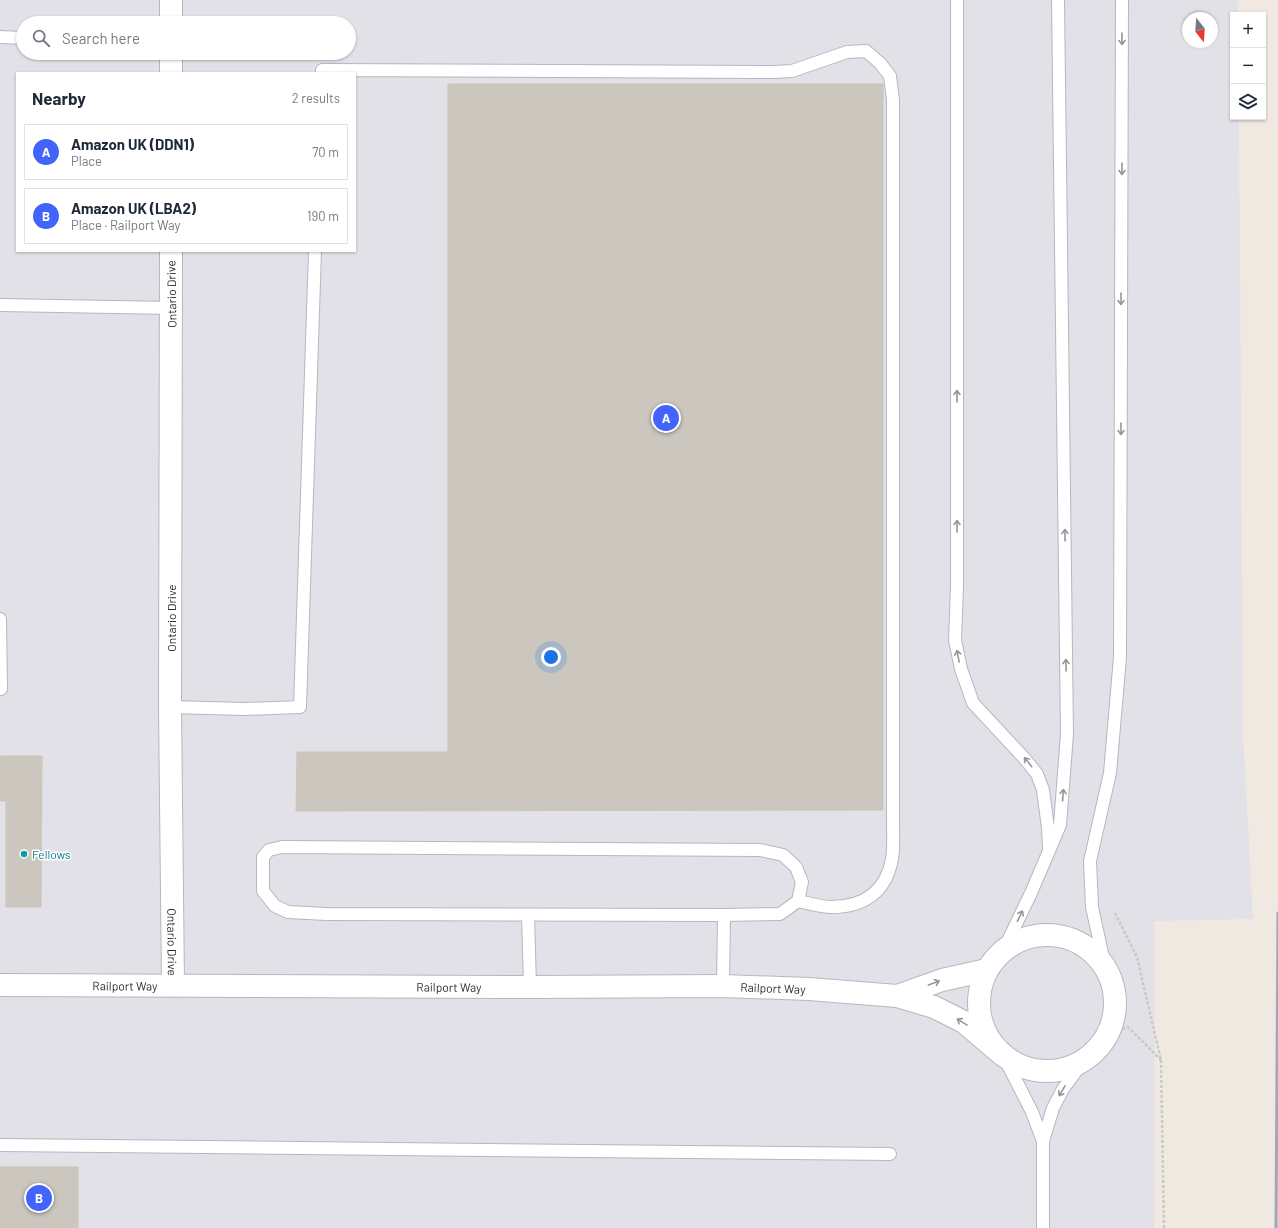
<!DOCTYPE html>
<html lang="en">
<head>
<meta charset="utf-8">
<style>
  :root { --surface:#fff; --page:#f2f2f3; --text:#1f2937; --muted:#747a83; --line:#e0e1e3; --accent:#4264fb }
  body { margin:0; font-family:Barlow,sans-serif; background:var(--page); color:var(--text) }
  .controls { position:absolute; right:12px; top:12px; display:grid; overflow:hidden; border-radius:0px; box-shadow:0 1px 3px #0004 }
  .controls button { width:36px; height:36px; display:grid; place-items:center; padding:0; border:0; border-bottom:1px solid var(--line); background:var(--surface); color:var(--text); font:20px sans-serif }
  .compass { position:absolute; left:1182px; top:12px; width:36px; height:36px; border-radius:50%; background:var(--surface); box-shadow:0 1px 3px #0004; rotate:163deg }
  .you { position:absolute; left:551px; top:657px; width:14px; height:14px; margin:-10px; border:3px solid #fff; border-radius:50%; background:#1a73e8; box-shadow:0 0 0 6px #1a73e833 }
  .badge { display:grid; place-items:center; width:26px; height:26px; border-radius:50%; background:var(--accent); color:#fff; font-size:13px; font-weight:700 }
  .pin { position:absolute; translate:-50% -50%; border:2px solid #fff; box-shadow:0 1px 4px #0006 }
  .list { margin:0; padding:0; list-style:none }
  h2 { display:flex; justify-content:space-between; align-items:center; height:52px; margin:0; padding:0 16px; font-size:17px }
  h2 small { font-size:13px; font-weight:400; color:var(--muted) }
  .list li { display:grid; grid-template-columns:26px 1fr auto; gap:12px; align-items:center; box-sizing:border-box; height:56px; margin:0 8px 8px; padding:0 8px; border:1px solid var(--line); border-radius:0px }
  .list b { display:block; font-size:15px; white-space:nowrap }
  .list p { margin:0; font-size:13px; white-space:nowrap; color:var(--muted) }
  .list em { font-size:13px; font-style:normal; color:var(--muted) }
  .icon { flex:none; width:22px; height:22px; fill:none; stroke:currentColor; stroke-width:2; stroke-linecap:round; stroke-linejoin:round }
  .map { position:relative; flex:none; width:1278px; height:1228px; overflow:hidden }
  .search { position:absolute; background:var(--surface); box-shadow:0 1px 3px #0004; left:16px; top:16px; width:340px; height:44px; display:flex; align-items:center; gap:10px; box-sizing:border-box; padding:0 14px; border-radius:22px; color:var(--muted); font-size:15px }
  .panel { position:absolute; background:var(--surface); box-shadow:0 1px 3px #0004; left:16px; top:72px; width:340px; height:180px; border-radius:0px }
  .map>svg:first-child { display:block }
</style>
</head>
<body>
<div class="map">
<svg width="1278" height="1228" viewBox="0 0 1278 1228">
  <rect width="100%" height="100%" fill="#efe9e1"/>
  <path fill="#e3e1e8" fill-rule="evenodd" d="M 0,0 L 1238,0 L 1238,15 L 1233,15 L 1233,117 L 1239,117 L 1243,735 L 1253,919 L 1154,921 L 1155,1152 L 1154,1228 L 0,1228 ZM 1188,18 L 1212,18 L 1212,42 L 1188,42 ZM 23,23 L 349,23 L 349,53 L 23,53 ZM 17,73 L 355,73 L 355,251 L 17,251 Z"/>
  <g fill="#cbc7bf" stroke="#cbc5ba">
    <polygon points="448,84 883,84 883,810 296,811 297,752 448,752"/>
    <polygon points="0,756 42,756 41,907 6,907 6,801 0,801"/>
    <rect x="0" y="1167" width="78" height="61"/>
  </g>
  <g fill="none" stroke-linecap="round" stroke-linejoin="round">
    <g stroke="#b4b7c1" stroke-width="14">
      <g id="service">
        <polyline points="957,0 957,587 955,640 961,669 973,703 1025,759 1037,774 1043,790 1048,828 1049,849"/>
        <polyline points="0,37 23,38"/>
        <path d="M 322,73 L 322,70 L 774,72 L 792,71 L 847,52 L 866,51 L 880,63 L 890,76 L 893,100 L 893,822 C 893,834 894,847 892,859 C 886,892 864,907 831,907 C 820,907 809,903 798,901"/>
        <polyline points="0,305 172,308"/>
        <polyline points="0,619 1,689"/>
        <polyline points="170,707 244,709 300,707 315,251"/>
        <polygon points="282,847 760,850 783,855 796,867 802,882 798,901 780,914 724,915 326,914 288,912 275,906 263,891 263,857 269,850"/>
        <polyline points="528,915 530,987"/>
        <polyline points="1003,951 1031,893 1060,825 1067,734 1058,0"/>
        <polyline points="1105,967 1092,907 1090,861 1110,773 1120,657 1122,0"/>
        <polyline points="723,986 724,915"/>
        <polyline points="1003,1055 1032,1112 1043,1141 1053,1108 1063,1089 1085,1059"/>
        <polyline points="0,1145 890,1154"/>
        <polyline points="1043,1228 1043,1141"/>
      </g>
    </g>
    <g stroke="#b4b7c1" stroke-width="24">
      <g id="minor">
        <polyline points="171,23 171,0"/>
        <polyline points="171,73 171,53"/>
        <path id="s1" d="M 171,251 L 170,707 L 173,985"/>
        <circle cx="1047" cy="1003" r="68"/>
        <path id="s2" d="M 0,985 L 530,987 L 723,986 L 809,989 L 897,996 L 934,1007 L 964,1022 L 1003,1055"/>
        <polyline points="897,996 942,980 987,970"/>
      </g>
    </g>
    <g stroke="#c9c9c9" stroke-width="2.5" stroke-dasharray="3 2" stroke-linecap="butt">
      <polyline points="1115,913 1137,957 1161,1060 1164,1228"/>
      <polyline points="1108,1033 1128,1027 1161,1060"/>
    </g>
    <use href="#service" stroke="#fff" stroke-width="12"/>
    <use href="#minor" stroke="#fff" stroke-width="22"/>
    <polyline stroke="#a3a6b8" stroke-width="3" points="1276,1228 1278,913"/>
  </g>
  <defs><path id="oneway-shaft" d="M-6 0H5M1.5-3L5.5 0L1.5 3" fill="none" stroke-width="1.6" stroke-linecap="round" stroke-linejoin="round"/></defs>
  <g stroke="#969696">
    <use href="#oneway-shaft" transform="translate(1122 39) rotate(90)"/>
    <use href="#oneway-shaft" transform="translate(1122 169) rotate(90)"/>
    <use href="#oneway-shaft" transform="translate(1121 299) rotate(90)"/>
    <use href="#oneway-shaft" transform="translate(957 396) rotate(-90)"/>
    <use href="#oneway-shaft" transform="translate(1121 429) rotate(90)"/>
    <use href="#oneway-shaft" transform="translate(957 526) rotate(-90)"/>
    <use href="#oneway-shaft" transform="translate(1065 535) rotate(-91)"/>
    <use href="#oneway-shaft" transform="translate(958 656) rotate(-101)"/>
    <use href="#oneway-shaft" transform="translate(1066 665) rotate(-91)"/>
    <use href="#oneway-shaft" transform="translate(1028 762) rotate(-129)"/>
    <use href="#oneway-shaft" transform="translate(1063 795) rotate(-86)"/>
    <use href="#oneway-shaft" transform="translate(1020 916) rotate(-64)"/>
    <use href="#oneway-shaft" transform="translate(934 983) rotate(-20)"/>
    <use href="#oneway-shaft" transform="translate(962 1022) rotate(-149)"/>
    <use href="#oneway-shaft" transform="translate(1062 1091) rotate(120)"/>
  </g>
  <circle fill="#0f9aa8" stroke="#fff" stroke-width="1.5" cx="24" cy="854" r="4"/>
  <g text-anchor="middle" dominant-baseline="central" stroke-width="3" stroke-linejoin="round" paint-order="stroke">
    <g font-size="12" fill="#2e2e2e" stroke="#fff">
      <text transform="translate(171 294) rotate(-91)">Ontario Drive</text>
      <text transform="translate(171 618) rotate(-90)">Ontario Drive</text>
      <text stroke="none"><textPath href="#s1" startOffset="691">Ontario Drive</textPath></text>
      <text stroke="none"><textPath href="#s2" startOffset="125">Railport Way</textPath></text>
      <text stroke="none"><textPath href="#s2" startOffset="449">Railport Way</textPath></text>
      <text stroke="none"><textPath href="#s2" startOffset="773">Railport Way</textPath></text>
    </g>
    <g font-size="12" fill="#0d838f" stroke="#fff" text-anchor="start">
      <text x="32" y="854">Fellows</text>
    </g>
  </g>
</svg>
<div class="controls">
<button>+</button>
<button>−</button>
<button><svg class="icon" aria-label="layers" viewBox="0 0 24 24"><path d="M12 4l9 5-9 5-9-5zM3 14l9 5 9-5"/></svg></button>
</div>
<svg class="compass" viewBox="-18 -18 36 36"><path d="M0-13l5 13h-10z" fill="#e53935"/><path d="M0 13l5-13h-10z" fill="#747a83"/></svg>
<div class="you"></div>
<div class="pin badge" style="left:666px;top:418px">A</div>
<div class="pin badge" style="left:39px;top:1198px">B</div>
<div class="search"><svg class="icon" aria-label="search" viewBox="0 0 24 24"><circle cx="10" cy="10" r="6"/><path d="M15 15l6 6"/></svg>Search here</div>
<section class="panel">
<h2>Nearby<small>2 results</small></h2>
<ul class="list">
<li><span class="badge">A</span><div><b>Amazon UK (DDN1)</b><p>Place</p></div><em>70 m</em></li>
<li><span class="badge">B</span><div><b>Amazon UK (LBA2)</b><p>Place · Railport Way</p></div><em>190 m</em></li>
</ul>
</section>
</div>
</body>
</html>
